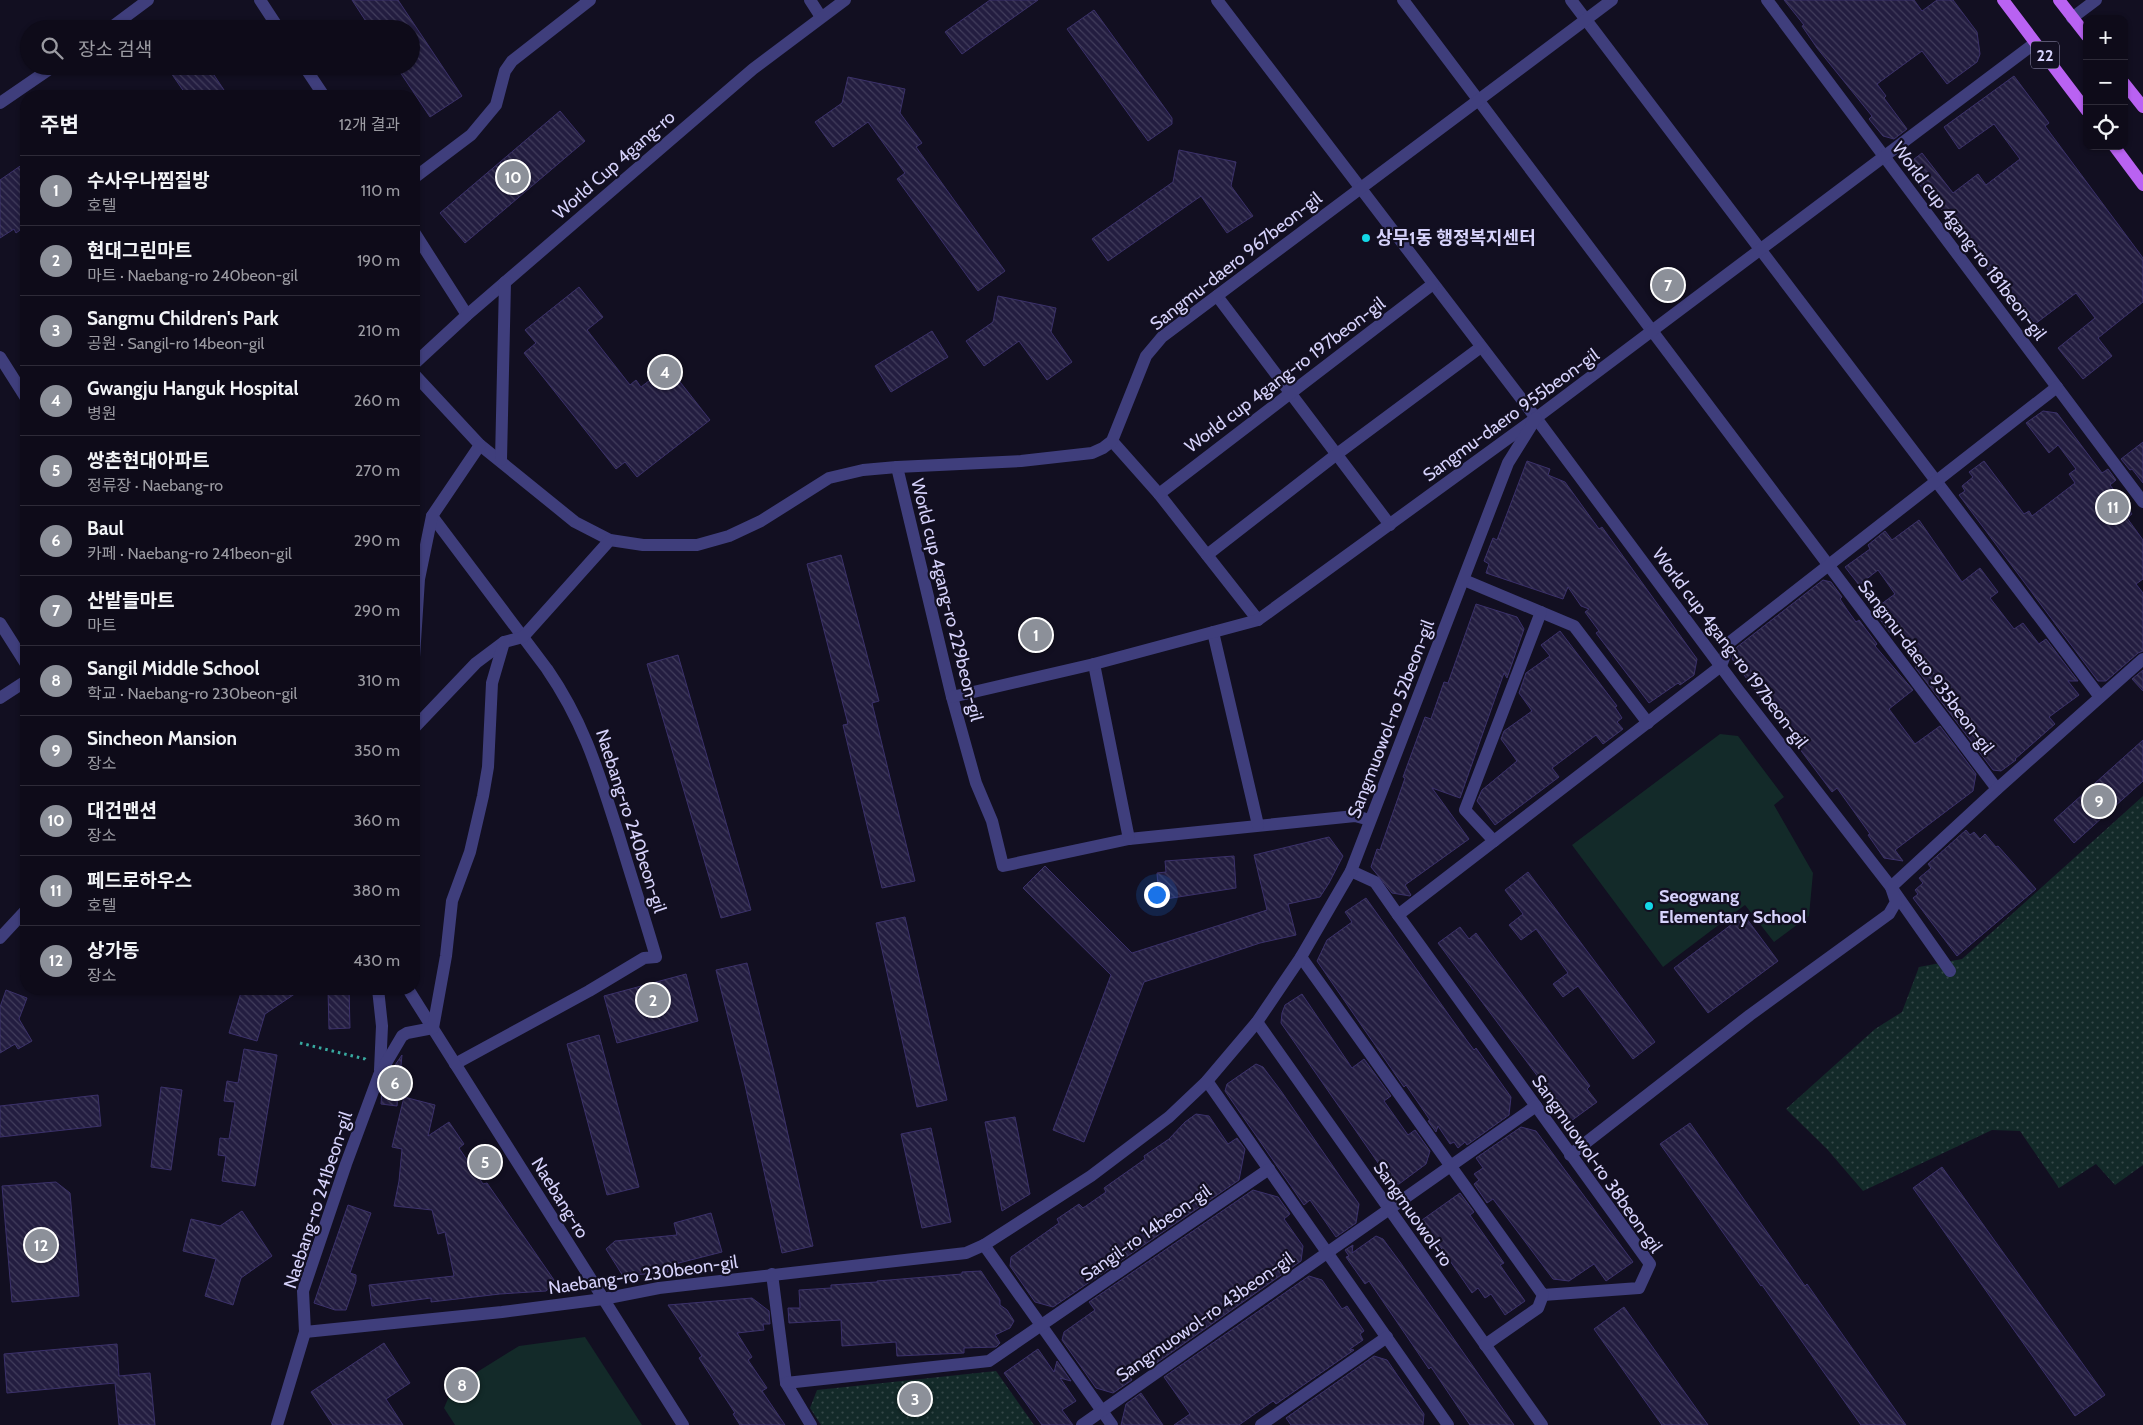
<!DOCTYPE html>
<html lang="ko">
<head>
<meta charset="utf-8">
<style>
  :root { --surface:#0e0b19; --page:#1c1926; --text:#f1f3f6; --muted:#9b9ba2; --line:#2e2b38; --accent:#8c9099 }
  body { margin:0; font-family:Cabin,"Noto Sans KR",sans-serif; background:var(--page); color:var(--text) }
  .controls { position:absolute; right:15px; top:15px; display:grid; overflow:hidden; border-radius:10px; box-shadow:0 1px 4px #0004 }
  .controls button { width:45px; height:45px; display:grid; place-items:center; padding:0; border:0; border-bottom:1px solid var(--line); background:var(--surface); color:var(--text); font:25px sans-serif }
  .you { position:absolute; left:1156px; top:894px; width:18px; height:18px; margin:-12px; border:4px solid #fff; border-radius:50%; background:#1a73e8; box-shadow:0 0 0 8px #1a73e833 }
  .badge { display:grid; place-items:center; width:32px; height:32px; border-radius:50%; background:var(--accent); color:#fff; font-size:16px; font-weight:700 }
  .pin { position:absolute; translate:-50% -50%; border:2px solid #fff; box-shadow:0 1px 5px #0006 }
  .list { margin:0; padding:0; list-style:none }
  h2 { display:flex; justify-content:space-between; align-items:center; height:65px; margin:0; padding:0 20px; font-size:21px }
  h2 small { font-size:16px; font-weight:400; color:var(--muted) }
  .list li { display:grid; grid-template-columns:32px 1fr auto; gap:15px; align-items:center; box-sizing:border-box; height:70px; padding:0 20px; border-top:1px solid var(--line) }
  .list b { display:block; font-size:19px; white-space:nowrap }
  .list p { margin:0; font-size:16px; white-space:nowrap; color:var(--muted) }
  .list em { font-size:16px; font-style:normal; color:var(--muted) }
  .icon { flex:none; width:28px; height:28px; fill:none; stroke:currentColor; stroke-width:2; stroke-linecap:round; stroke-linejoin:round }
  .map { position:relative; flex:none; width:2143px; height:1425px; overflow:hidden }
  .search { position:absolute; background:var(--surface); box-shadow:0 1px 4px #0004; left:20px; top:20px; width:400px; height:55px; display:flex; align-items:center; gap:12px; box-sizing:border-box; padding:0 18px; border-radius:28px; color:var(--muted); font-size:19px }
  .panel { position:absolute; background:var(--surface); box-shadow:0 1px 4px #0004; left:20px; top:90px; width:400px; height:905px; border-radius:20px }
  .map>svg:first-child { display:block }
</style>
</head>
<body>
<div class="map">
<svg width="2143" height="1425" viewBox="0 0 2143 1425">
  <defs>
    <pattern id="park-dots" width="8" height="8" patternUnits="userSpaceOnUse" patternTransform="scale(1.25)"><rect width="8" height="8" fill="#132a29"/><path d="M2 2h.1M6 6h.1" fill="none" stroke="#354849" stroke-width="1.8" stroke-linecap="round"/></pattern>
    <pattern id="building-back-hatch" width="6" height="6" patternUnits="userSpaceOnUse" patternTransform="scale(1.25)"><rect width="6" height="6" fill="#231d40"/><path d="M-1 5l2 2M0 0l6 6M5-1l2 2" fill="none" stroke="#423d5c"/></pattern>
  </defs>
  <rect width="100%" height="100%" fill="#120f21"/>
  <g fill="#132a29">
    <polygon points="1720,734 1738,736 1784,797 1774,805 1813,873 1809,916 1774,942 1745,905 1663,967 1572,845"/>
    <polygon points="585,1337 642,1425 455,1425 444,1408 453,1387 519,1346"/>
  </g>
  <g fill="url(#park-dots)">
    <polygon points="2143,796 2143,1165 2115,1185 2096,1164 2059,1188 2020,1131 1992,1130 1863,1191 1827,1149 1786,1109 1875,1029 1902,1012 1919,967 1962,959"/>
    <polygon points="996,1371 1034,1425 821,1425 810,1408 817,1390"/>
  </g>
  <g fill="url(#building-back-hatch)" stroke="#3b316a">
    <polygon points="352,0 398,0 462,96 430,117 396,66 411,66 411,29 371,29"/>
    <polygon points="990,0 1038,0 962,54 945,32"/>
    <polygon points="1784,0 1914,0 1922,11 1937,0 1953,0 1977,32 1980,54 1977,62 1947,84 1922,51 1877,84 1886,96 1884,98 1907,129 1894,139 1883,136 1869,119 1872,116 1817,48 1802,26 1804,25"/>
    <polygon points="1094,10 1172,118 1172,124 1148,141 1067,29"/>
    <polygon points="181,66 208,66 228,96 187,96 171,73"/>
    <polygon points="2014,76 2049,123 2045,126 2143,258 2143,302 2098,338 2112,356 2083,379 2058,348 2095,318 2076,293 2035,324 2017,301 2013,304 1964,237 1963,238 1936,202 1934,203 1905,166 1922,153 1953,193 1978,174 1986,185 2020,159 1994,124 1959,149 1944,127"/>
    <polygon points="848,77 905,89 900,113 922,143 916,147 1005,271 978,291 897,179 905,173 868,122 833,147 815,122 842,103"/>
    <polygon points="560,111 585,141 465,243 440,213"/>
    <polygon points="1179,150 1236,162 1231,186 1253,216 1227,233 1201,196 1108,261 1092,239 1173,182"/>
    <polygon points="26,162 26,226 16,233 14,229 0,238 0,180"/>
    <polygon points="579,287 603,317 587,330 630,385 636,380 641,387 650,380 656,387 673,373 710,420 637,477 625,462 616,469 524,353 536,343 525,330"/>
    <polygon points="998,296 1056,308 1051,332 1072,362 1047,380 1019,341 984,366 966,341 993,322"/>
    <polygon points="932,331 948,357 891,392 875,366"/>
    <polygon points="2043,411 2057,413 2102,473 2108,469 2116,480 2110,485 2132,514 2127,518 2143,540 2143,579 2136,584 2143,593 2143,651 2138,653 2106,681 2098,681 1959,495 1965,491 1962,486 1973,477 1969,472 1984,461 2024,514 2029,511 2032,516 2075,483 2069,474 2076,469 2058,445 2049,453 2026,423"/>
    <polygon points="2143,442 2143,483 2132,469 2130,470 2121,459"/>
    <polygon points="1527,461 1550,469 1548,475 1565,482 1599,529 1602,527 1620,552 1697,659 1694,675 1680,685 1678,683 1649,703 1596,633 1599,631 1585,612 1589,609 1581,606 1568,587 1563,599 1486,573 1489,564 1484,561 1493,538 1497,540"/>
    <polygon points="1919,520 1962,582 1980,568 1998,592 1990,598 2014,629 2023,623 2039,644 2046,639 2078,681 2068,681 2079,695 2049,717 2055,724 2015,759 2016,760 2001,771 1993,770 1915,667 1922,661 1897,629 1891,634 1873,610 1895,594 1878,570 1859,585 1845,567 1870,549 1868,545 1885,531 1892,540"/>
    <polygon points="841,555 879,701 872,703 915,881 882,888 843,725 848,724 807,564"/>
    <polygon points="1823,580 1831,582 1842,597 1840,599 1848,611 1856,622 1859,620 1877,644 1875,646 1913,690 1889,709 1915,744 1940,726 1976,774 1973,791 1895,850 1903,861 1884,858 1868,835 1870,834 1837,788 1832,792 1793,740 1799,736 1771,698 1765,703 1732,659 1737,647"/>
    <polygon points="1476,604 1517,617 1524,629 1507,678 1504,673 1460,798 1432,788 1469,839 1405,885 1411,895 1410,896 1392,893 1371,867 1377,849 1380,850 1405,778 1403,777 1425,717 1431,719 1444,682 1448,683"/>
    <polygon points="1560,631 1617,706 1615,707 1622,718 1617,722 1623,729 1603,744 1596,735 1552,768 1559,777 1495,825 1477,801 1482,790 1517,761 1501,739 1504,731 1532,711 1519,693 1526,673 1550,656 1541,645"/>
    <polygon points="678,655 751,910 721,918 647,664"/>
    <polygon points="2143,670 2143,691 2132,679"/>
    <polygon points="2143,740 2143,781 2074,843 2054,820"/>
    <polygon points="1966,830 1970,835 1974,832 1980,839 1985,834 1996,847 1998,846 2036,889 1957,956 1913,898 1918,894 1915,890 1923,883 1919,878 1931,868 1928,864"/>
    <polygon points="1329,837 1343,856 1329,883 1320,897 1288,904 1296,935 1260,943 1144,982 1084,1142 1053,1130 1111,975 1023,888 1045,866 1132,953 1267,910 1254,855"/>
    <polygon points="1234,856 1236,888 1159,900 1157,873 1166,872 1165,861"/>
    <polygon points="1528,872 1655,1042 1633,1059 1578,986 1563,997 1553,984 1568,973 1536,929 1521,940 1509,925 1523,914 1505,890"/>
    <polygon points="1366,898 1468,1042 1474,1050 1476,1048 1511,1097 1509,1115 1467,1145 1465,1142 1458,1148 1454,1142 1450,1144 1438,1126 1436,1132 1428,1121 1430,1120 1406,1085 1404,1087 1317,961 1327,940 1352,922 1345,912"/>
    <polygon points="1744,915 1778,961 1708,1013 1674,968"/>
    <polygon points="905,917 947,1100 917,1107 876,923"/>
    <polygon points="1460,927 1469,939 1476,933 1590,1086 1587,1089 1597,1102 1571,1121 1438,943"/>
    <polygon points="747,963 773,1068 813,1246 782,1253 745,1085 716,970"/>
    <polygon points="686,974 698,1021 617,1043 604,996"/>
    <polygon points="242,989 302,989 265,1014 257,1041 229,1033"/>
    <polygon points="328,989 349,989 350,1028 329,1029"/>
    <polygon points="6,990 27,998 19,1019 32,1041 18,1049 15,1044 0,1053 0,1007"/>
    <polygon points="1302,994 1352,1068 1364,1059 1391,1096 1384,1101 1408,1135 1415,1130 1430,1151 1426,1164 1399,1184 1392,1183 1281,1023 1282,1013 1285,1005"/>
    <polygon points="599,1035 639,1187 607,1195 567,1044"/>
    <polygon points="244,1049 277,1055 255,1186 222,1181 226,1156 218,1155 220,1138 229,1139 235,1102 224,1101 227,1081 238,1083"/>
    <polygon points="402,1055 397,1106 381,1104 382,1090 386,1078"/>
    <polygon points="1256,1064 1263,1067 1281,1091 1359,1204 1356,1223 1336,1237 1310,1200 1304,1205 1225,1091 1227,1084"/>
    <polygon points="161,1087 182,1090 171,1170 151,1167"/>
    <polygon points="98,1095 101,1126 0,1137 0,1106"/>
    <polygon points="404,1097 435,1105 428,1136 449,1122 464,1144 459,1148 483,1184 487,1183 554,1280 552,1286 546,1291 500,1294 431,1302 431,1298 372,1306 369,1285 454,1276 445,1232 438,1234 432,1210 394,1206 399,1181 402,1149 392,1147"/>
    <polygon points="1196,1114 1209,1116 1228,1144 1237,1138 1245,1149 1239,1180 1053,1307 1035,1302 1010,1266 1011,1257 1059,1223 1057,1219 1079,1204 1083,1208 1106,1192 1104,1188 1145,1159 1144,1156 1169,1139 1185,1122"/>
    <polygon points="1015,1117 1030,1194 1002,1211 985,1122"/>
    <polygon points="1690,1123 1805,1286 1807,1284 1906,1425 1861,1425 1762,1285 1761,1286 1660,1144"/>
    <polygon points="1521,1127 1536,1131 1633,1262 1606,1281 1594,1264 1569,1281 1553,1279 1493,1199 1487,1203 1474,1184 1479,1180 1474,1174 1483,1168 1476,1158"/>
    <polygon points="931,1128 951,1222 922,1228 901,1134"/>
    <polygon points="1942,1167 2105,1395 2075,1416 1913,1188"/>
    <polygon points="56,1182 70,1193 79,1296 12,1302 2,1186"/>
    <polygon points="1253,1190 1278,1197 1290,1214 1284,1219 1303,1246 1301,1261 1155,1364 1153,1361 1130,1377 1132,1380 1113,1393 1096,1388 1062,1340 1064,1332 1095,1310 1089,1302"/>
    <polygon points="1460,1193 1474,1212 1470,1215 1504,1263 1500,1265 1525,1301 1505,1315 1491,1294 1485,1298 1478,1288 1472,1293 1422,1220"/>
    <polygon points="348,1205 371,1213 350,1273 356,1275 356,1281 346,1310 335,1310 314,1303"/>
    <polygon points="242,1211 272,1256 241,1278 233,1305 205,1296 216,1259 183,1251 191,1219 220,1226"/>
    <polygon points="711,1213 722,1252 667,1266 668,1272 623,1276 606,1249 615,1241 677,1235 674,1223"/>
    <polygon points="1376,1236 1383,1239 1400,1262 1514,1425 1470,1425 1431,1367 1429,1369 1369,1281 1365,1284 1346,1257 1349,1256 1345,1250 1353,1245 1352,1253"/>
    <polygon points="981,1271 1000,1300 1000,1305 1007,1310 1014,1321 1010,1328 995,1335 1000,1343 996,1347 964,1348 964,1353 897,1356 896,1342 842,1346 841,1320 789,1323 788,1308 800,1308 799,1290 831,1288 831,1285 877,1282 877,1281 962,1274 962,1272"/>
    <polygon points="1309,1276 1322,1280 1342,1309 1347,1306 1364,1331 1360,1334 1363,1340 1350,1349 1354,1350 1276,1404 1273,1401 1239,1425 1174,1425 1190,1414 1164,1377"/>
    <polygon points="752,1298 769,1311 770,1324 763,1324 764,1330 737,1333 752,1357 748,1360 767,1388 762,1391 785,1425 740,1425 733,1414 735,1413 699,1358 702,1356 668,1305"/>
    <polygon points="1624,1307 1708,1425 1662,1425 1594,1329"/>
    <polygon points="384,1343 410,1383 386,1399 403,1425 333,1425 311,1392"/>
    <polygon points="117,1344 119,1376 150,1373 155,1425 119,1425 115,1383 7,1393 4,1354"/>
    <polygon points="1038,1349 1054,1372 1057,1361 1071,1381 1060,1378 1076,1401 1062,1410 1073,1425 1042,1425 1004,1373"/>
    <polygon points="1374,1356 1387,1360 1424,1414 1423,1425 1291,1425 1286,1418"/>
    <polygon points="1141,1393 1163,1425 1121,1425 1126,1404"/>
  </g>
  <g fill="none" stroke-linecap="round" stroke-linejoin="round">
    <polyline stroke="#38aaa0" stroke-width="3" stroke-dasharray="2.5 4" stroke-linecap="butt" points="300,1043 365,1059 367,1061"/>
    <g stroke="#3f3e7c" stroke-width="12">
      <polyline points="260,0 279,29"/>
      <polyline points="810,0 821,17"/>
      <polyline points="1217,0 1536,418 1739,691 1891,887 1950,971"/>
      <polyline points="1403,0 1997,789"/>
      <polyline points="1571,0 2100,697"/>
      <polyline points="1767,0 2143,502"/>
      <polyline points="2072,18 2096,0"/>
      <polyline points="109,29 148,0"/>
      <polyline points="304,66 324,96"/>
      <polyline points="0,103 54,66"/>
      <polyline points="414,178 471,135 496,105 505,71 512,61 590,0"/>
      <polyline points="414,232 467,315"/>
      <polyline points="1217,296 1390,525"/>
      <polyline points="0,357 26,398"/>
      <polyline points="414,364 467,315 753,69 845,0"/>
      <polyline points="414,374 480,445 575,522 610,540 643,545 697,545 729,536 761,521 829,478 863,470 897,467 952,697 976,783 992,821 1003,866 1129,839 1355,816 1370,820"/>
      <polyline points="1112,441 1159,494 1258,620"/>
      <polyline points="501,460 505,282"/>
      <polyline points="897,467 1021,461 1092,453 1103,448 1112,441 1146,356 1162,337 1612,0"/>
      <polyline points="1159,494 1433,284"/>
      <path d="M 432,516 L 547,669 C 585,724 599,774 619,836 C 631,876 644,916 656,957 L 644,958 L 589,991 L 455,1064"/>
      <polyline points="1207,555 1337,454 1481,347"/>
      <polyline points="1464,580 1574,626 1648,723"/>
      <polyline points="0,623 26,664"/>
      <polyline points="1213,632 1258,825"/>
      <polyline points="414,657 419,579 432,516 480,445"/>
      <polyline points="1094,664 1129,839"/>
      <polyline points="952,697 1094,664 1258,620 1536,418 2035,43"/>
      <polyline points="0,698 26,681"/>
      <polyline points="414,728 476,663 504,642 523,637 610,540"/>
      <polyline points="1494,841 1465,810 1541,612"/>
      <polyline points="1351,871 1375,882 1398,915"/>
      <polyline points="0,938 26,910"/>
      <polyline points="1301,957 1543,1295 1639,1288 1650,1264 1398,915 1721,666 1730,642 2057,387"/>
      <polyline points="378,989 382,1026 380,1070"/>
      <polyline points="408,989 683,1425"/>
      <polyline points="1257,1022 1542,1425"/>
      <polyline points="1207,1081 1448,1425"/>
      <polyline points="1570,1155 1750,1015 1889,914 1896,902 1891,887 1997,789 2143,659"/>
      <polyline points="984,1245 1112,1425"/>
      <polyline points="772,1274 786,1383 811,1425"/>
      <polyline points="305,1332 502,1312 603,1299 659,1288 966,1253 984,1245 1091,1176 1169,1117 1207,1081 1257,1022 1301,957 1351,871 1508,463 1536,418"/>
      <polyline points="1485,1345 1538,1308 1543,1295"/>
      <polyline points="786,1383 989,1361 1269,1169"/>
      <polyline points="277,1425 305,1332 303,1291 346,1164 379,1075 402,1036 407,1033 433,1028 446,956 452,901 470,852 483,796 488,767 492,683 504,642"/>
      <polyline points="1082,1425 1536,1106"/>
      <polyline points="1261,1425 1387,1337"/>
    </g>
    <g stroke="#b962f2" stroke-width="12">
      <polyline points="2003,0 2087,111"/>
      <polyline points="2059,0 2087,36"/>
      <polyline points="2124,83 2143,107"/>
      <polyline points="2114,146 2143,185"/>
    </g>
  </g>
  <g fill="#13d8e7" stroke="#120f21" stroke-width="2">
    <circle cx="1366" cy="238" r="5"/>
    <circle cx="1649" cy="906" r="5"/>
  </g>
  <g text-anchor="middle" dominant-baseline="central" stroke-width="4.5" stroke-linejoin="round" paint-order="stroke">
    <rect fill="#120f21" stroke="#9b98ba" stroke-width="1" x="2031" y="41.5" width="28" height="27" rx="4"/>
    <g font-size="16" font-weight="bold" fill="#d6d2fb">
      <text x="2045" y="55">22</text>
    </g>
    <g font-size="18" fill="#d6d2fb" stroke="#120f21">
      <text transform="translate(614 165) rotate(-41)">World Cup 4gang-ro</text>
      <text transform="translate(1969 241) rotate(53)">World cup 4gang-ro 181beon-gil</text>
      <text transform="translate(1236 261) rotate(-38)">Sangmu-daero 967beon-gil</text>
      <text transform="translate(1285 375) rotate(-37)">World cup 4gang-ro 197beon-gil</text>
      <text transform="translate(1511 415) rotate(-36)">Sangmu-daero 955beon-gil</text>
      <text transform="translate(947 600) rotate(76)">World cup 4gang-ro 229beon-gil</text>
      <text transform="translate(1730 648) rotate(53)">World cup 4gang-ro 197beon-gil</text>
      <text transform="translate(1926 667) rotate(53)">Sangmu-daero 935beon-gil</text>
      <text transform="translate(1391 719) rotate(-69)">Sangmuowol-ro 52beon-gil</text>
      <text transform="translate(631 821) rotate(72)">Naebang-ro 240beon-gil</text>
      <text transform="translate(1597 1164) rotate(55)">Sangmuowol-ro 38beon-gil</text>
      <text transform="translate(560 1198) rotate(58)">Naebang-ro</text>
      <text transform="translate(318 1200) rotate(-72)">Naebang-ro 241beon-gil</text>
      <text transform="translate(1413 1214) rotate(55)">Sangmuowol-ro</text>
      <text transform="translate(1146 1233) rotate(-35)">Sangil-ro 14beon-gil</text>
      <text transform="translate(643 1275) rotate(-8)">Naebang-ro 230beon-gil</text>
      <text transform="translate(1205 1317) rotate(-35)">Sangmuowol-ro 43beon-gil</text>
    </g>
    <g font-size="18" font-weight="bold" fill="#d6d2fb" stroke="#120f21" text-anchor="start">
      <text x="1376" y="238">상무1동 행정복지센터</text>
      <text x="1659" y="896">Seogwang<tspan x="1659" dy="21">Elementary School</tspan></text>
    </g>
  </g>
</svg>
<div class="controls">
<button>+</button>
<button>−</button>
<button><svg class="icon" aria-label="locate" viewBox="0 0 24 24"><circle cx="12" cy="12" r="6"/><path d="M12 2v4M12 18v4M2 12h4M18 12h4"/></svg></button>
</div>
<div class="you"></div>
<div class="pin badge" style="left:1036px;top:635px">1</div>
<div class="pin badge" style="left:653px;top:1000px">2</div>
<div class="pin badge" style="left:915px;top:1399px">3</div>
<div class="pin badge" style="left:665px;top:372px">4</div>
<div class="pin badge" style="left:485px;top:1162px">5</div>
<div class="pin badge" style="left:395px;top:1083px">6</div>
<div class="pin badge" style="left:1668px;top:285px">7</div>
<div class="pin badge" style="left:462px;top:1385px">8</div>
<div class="pin badge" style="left:2099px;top:801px">9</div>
<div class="pin badge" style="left:513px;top:177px">10</div>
<div class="pin badge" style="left:2113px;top:507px">11</div>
<div class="pin badge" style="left:41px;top:1245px">12</div>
<div class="search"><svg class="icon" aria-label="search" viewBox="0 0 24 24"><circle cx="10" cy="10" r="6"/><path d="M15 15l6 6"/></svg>장소 검색</div>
<section class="panel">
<h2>주변<small>12개 결과</small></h2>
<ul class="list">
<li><span class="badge">1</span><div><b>수사우나찜질방</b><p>호텔</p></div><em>110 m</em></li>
<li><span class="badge">2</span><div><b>현대그린마트</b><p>마트 · Naebang-ro 240beon-gil</p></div><em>190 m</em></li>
<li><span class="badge">3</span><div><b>Sangmu Children's Park</b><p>공원 · Sangil-ro 14beon-gil</p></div><em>210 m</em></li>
<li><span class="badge">4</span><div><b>Gwangju Hanguk Hospital</b><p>병원</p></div><em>260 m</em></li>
<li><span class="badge">5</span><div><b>쌍촌현대아파트</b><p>정류장 · Naebang-ro</p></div><em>270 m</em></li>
<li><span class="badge">6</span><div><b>Baul</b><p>카페 · Naebang-ro 241beon-gil</p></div><em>290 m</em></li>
<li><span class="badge">7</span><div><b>산밭들마트</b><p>마트</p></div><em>290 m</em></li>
<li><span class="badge">8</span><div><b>Sangil Middle School</b><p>학교 · Naebang-ro 230beon-gil</p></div><em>310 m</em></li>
<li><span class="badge">9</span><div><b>Sincheon Mansion</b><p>장소</p></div><em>350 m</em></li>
<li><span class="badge">10</span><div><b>대건맨션</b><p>장소</p></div><em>360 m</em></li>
<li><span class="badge">11</span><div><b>페드로하우스</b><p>호텔</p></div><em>380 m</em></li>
<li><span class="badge">12</span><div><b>상가동</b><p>장소</p></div><em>430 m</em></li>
</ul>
</section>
</div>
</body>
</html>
